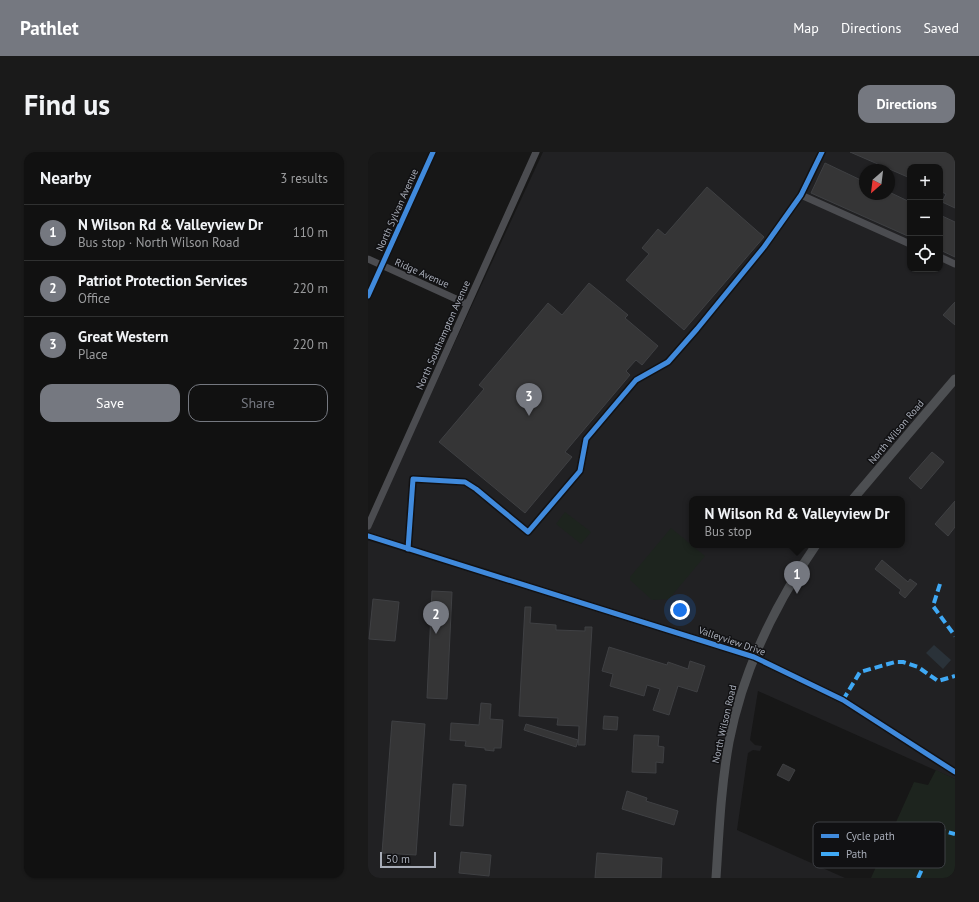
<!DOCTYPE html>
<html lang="en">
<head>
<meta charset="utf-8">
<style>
  :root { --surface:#111; --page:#1a1a1a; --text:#f1f3f6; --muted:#9c9d9f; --line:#303131; --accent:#757880 }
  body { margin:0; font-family:"PT Sans",sans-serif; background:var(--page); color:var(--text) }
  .controls { position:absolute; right:12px; top:12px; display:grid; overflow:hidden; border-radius:8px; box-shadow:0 1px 3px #0004 }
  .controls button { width:36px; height:36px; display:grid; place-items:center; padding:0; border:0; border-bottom:1px solid var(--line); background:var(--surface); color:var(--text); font:20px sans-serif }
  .compass { position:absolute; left:491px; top:12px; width:36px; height:36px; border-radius:50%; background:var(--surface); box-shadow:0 1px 3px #0004; rotate:208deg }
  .scale { position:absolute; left:12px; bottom:10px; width:56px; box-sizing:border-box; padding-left:4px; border:2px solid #a8adb8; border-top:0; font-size:11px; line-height:14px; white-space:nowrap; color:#a8adb8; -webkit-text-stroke:3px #111113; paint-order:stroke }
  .you { position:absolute; left:312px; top:458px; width:14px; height:14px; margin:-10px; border:3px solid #fff; border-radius:50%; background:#1a73e8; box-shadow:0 0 0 6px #1a73e833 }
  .badge { display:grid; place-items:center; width:26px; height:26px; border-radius:50%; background:var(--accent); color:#fff; font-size:13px; font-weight:700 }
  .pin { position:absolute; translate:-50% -33px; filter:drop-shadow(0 1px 2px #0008) }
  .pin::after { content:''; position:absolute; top:21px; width:14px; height:12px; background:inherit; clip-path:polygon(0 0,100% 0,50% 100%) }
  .popup { position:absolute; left:321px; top:344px; width:216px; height:52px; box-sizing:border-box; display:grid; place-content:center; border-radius:8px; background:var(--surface); filter:drop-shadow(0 1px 3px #0005); font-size:13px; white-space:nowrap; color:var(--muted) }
  .popup b { font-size:15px; color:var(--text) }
  .popup::after { content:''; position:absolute; left:50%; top:100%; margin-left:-8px; border:8px solid transparent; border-top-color:var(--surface) }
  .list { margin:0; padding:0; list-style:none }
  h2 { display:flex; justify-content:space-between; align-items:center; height:52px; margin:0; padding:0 16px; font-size:17px }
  h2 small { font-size:13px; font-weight:400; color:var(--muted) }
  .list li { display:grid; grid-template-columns:26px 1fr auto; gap:12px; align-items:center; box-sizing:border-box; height:56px; padding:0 16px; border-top:1px solid var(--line) }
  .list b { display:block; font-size:15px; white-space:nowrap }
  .list p { margin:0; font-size:13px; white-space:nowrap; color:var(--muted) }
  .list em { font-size:13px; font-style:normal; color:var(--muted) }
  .actions { display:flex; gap:8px; padding:12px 16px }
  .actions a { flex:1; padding:9px 0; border:1px solid var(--accent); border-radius:12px; text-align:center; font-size:14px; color:var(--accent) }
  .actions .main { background:var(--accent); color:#fff }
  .icon { flex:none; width:22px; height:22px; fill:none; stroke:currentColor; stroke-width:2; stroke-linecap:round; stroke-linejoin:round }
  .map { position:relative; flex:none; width:587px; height:726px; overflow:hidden; border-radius:12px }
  header { display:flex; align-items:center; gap:24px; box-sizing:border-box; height:56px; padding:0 20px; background:var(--accent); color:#fff }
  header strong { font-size:19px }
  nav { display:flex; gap:22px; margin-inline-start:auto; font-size:14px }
  .intro { display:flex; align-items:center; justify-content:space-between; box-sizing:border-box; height:96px; padding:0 24px }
  h1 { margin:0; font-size:28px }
  .button { padding:10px 18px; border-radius:12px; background:var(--accent); color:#fff; font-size:14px; font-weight:700 }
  main { display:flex; gap:24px; padding:0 24px }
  aside { flex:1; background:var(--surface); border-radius:12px; box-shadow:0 1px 3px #0004 }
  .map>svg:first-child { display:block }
</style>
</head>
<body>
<header>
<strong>Pathlet</strong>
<nav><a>Map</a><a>Directions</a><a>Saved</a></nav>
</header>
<div class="intro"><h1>Find us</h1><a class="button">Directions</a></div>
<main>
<aside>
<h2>Nearby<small>3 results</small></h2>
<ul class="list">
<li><span class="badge">1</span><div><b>N Wilson Rd &amp; Valleyview Dr</b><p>Bus stop · North Wilson Road</p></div><em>110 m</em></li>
<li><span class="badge">2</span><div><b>Patriot Protection Services</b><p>Office</p></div><em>220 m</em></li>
<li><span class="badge">3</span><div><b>Great Western</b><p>Place</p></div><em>220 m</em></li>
</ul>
<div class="actions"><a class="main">Save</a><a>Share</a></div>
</aside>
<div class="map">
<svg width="587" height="726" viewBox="0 0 587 726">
  <rect width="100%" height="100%" fill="#171717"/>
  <path fill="#212123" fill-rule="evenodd" d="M 175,0 L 587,0 L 587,627 L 390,539 L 382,588 L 387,593 L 394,594 L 392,599 L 385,598 L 380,601 L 369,678 L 477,726 L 0,726 L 0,378 ZM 542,15 L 572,15 L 572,117 L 542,117 ZM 497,18 L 521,18 L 521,42 L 497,42 ZM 324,347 L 534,347 L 534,393 L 324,393 Z"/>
  <g fill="#1d241e">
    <polygon points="197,360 223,380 213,392 188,372"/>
    <polygon points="303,376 337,404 301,447 284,448 262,428 262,425"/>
    <polygon points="568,618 587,627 587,726 503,726 546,630 560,633"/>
  </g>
  <polygon fill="#2a3239" points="566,493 583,508 575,517 558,501"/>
  <g fill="#353536" stroke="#3f4043">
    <polygon points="482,0 587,0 587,56 574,50 578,42 572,39 572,15 542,15 542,26"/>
    <polygon points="457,11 497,30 497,42 521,42 521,40 542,50 542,85 443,41"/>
    <polygon points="339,35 396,85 316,178 258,128 281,102 274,96 290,77 297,83"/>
    <polygon points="572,63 587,70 587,105 572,98"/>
    <polygon points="221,131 260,163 257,166 290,194 274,213 268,208 258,219 262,223 197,300 204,305 157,361 71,290 116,237 111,233 180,151 194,163"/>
    <polygon points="587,150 587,173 575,163"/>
    <polygon points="564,300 576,310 553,337 541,326"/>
    <polygon points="587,349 587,375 580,384 567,372"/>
    <polygon points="514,408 540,430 542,427 549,432 537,446 531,441 533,438 507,417"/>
    <polygon points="64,439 84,440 79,547 59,546"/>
    <polygon points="5,447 31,450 27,489 1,487"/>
    <polygon points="157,455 163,455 162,471 188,473 188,478 217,479 217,475 224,475 217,593 210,593 211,574 189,573 190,566 151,564"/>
    <polygon points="241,495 299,513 300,510 320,517 322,509 337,514 329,540 310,534 301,563 285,558 292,537 279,533 276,544 242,534 245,522 234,519"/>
    <polygon points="113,551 123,552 122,567 135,568 133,596 126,596 126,599 117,598 117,596 97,594 98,589 82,588 83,571 111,573"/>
    <polygon points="236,564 250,565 249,578 235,577"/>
    <polygon points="24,569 57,572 48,703 14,701"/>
    <polygon points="158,572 210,588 208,595 156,578"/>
    <polygon points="266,583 291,584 290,594 296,595 295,611 288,610 288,621 264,620"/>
    <polygon points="415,612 427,618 421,629 409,623"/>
    <polygon points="85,632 98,633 95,674 82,673"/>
    <polygon points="259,639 279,646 278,649 310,659 306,673 254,657"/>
    <polygon points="93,700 123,703 121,724 91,721"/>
    <polygon points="229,701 294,706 293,726 227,726"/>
  </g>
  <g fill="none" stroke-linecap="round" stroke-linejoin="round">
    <g stroke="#4b4c50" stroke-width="7">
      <polyline points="433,43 542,92"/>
      <polyline points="572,105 587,112"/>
      <polyline points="0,107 99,152"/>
      <polyline points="0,144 65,0"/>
      <polyline points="0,374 168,0"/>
      <polyline points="0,384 386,505 475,548 587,620"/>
      <polyline points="40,397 45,327 97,330 108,337 160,380 212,319 218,287 268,228 300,210 329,177 396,95 433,43 454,0"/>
    </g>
    <g stroke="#4d4f52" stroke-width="9">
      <polyline points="485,347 587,227"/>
      <path d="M 348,726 C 351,680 353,634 361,590 C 375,518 407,452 448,393"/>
    </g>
    <g stroke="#3fa9f5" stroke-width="4" stroke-dasharray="8 4" stroke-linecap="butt">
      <polyline points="572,432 565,454 587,484"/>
      <polyline points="475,548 492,520 527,510 535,510 550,515 570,529 587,524"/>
      <polyline points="550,726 570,682 576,679 587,682"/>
    </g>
    <g stroke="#111113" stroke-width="8">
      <g id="cycleway">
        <polyline points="0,144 65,0"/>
        <polyline points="0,384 386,505 475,548 587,620"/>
        <polyline points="40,397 45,327 97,330 108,337 160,380 212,319 218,287 268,228 300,210 329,177 396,95 433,43 454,0"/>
      </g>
    </g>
    <use href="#cycleway" stroke="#408adc" stroke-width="5"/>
  </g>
  <g text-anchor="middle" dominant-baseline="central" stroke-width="3" stroke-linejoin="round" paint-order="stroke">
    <g font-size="10" fill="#a8adb8" stroke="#111113">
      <text transform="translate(29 58) rotate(-66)">North Sylvan Avenue</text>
      <text transform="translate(54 121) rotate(24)">Ridge Avenue</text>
      <text transform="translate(75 183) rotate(-66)">North Southampton Avenue</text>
      <text transform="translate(528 280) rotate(-50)">North Wilson Road</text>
      <text transform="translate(364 489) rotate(19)">Valleyview Drive</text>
      <text transform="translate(356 572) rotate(-77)">North Wilson Road</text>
    </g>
  </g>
  <rect x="445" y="670" width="132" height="46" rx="6" fill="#111113" stroke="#3e4045" stroke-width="1"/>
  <rect x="453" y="682" width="18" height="4" fill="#408adc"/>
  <rect x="453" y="700" width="18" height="4" fill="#3fa9f5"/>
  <g font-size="11" fill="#a8adb8">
    <text x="478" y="688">Cycle path</text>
    <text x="478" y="706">Path</text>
  </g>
</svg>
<div class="controls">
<button>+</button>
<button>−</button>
<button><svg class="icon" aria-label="locate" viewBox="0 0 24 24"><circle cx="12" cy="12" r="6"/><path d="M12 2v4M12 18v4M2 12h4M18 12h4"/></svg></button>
</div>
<svg class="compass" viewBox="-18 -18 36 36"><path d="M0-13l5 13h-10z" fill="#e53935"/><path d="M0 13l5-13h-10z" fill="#9c9d9f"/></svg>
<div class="scale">50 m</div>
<div class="you"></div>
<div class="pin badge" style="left:429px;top:442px">1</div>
<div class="popup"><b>N Wilson Rd &amp; Valleyview Dr</b>Bus stop</div>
<div class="pin badge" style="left:68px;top:482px">2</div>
<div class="pin badge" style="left:161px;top:264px">3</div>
</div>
</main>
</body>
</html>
